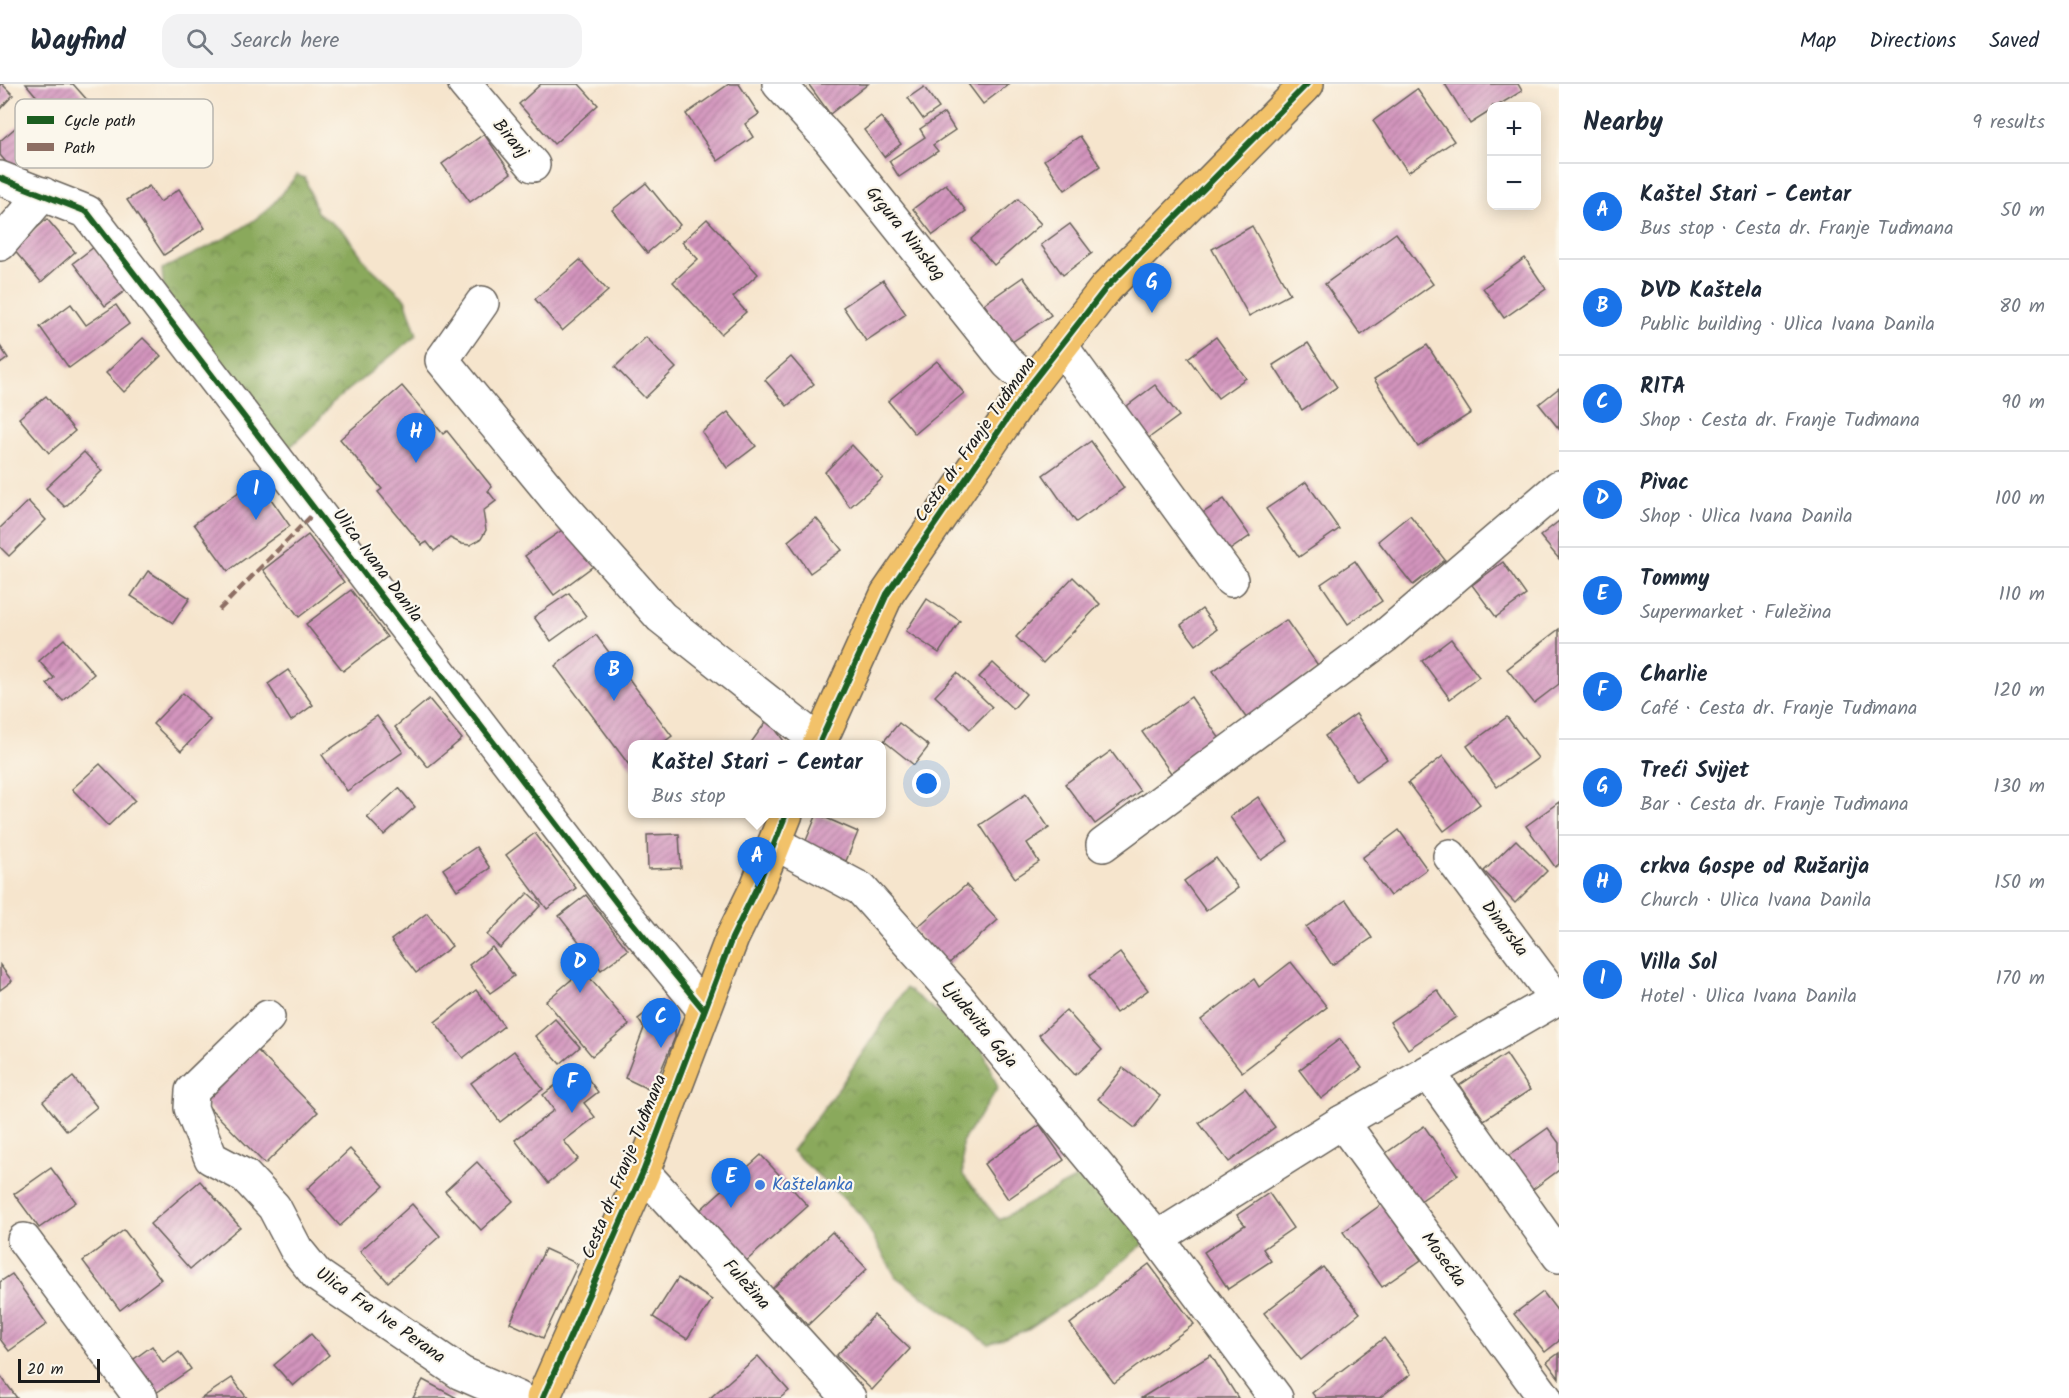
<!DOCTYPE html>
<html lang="en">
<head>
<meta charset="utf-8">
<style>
  :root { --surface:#fff; --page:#f2f2f3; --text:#1f2937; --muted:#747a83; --line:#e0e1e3; --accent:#1a73e8 }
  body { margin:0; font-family:Kalam,sans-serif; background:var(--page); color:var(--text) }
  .controls { position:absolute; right:18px; top:18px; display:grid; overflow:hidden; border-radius:12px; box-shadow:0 3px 15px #0003 }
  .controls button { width:54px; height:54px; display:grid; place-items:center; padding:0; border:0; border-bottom:2px solid var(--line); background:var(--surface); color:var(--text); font:30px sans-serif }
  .scale { position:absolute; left:18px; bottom:15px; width:82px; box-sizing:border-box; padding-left:6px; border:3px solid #1c1c1c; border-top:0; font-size:16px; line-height:21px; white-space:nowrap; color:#1c1c1c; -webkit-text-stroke:4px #fbf7ec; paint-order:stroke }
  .you { position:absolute; left:927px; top:700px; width:21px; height:21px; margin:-15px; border:4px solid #fff; border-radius:50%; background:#1a73e8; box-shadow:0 0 0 9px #1a73e833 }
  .badge { display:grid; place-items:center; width:39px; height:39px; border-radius:50%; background:var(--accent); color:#fff; font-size:20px; font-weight:700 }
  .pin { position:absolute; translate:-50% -50px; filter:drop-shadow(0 2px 3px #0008) }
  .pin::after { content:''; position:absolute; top:32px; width:21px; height:18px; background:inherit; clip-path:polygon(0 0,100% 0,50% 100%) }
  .popup { position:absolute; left:628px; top:656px; width:258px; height:78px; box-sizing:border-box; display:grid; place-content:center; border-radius:12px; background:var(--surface); filter:drop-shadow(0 2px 4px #0005); font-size:20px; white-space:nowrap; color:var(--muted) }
  .popup b { font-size:22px; color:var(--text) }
  .popup::after { content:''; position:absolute; left:50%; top:100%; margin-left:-12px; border:12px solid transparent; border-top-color:var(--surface) }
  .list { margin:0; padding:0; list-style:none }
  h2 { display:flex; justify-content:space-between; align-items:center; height:78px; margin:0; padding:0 24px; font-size:26px }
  h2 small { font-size:20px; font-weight:400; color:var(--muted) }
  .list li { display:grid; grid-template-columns:39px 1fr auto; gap:18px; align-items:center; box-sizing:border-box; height:96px; padding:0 24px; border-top:2px solid var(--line) }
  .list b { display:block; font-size:22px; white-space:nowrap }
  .list p { margin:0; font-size:20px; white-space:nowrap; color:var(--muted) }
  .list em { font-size:20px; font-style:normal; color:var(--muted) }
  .icon { flex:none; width:33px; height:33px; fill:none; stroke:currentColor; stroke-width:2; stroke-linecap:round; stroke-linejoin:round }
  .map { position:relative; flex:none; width:1559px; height:1314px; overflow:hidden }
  header { display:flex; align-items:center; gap:36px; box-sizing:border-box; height:84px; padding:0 30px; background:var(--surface); border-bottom:2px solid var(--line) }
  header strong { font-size:28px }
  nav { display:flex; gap:33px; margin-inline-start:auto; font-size:21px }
  .search { width:420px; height:54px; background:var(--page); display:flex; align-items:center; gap:15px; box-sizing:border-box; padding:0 21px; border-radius:18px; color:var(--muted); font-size:22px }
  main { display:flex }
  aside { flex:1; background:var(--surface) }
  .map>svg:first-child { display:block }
</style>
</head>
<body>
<header>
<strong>Wayfind</strong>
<div class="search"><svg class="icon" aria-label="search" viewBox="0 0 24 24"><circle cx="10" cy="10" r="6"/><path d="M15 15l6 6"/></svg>Search here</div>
<nav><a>Map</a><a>Directions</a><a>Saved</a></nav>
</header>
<main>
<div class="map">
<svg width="1559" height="1314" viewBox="0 0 1559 1314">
  <defs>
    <pattern id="forest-crowns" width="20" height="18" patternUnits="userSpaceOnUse" patternTransform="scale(1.5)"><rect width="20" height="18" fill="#8aa95c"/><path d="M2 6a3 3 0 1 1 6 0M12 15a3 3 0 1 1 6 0" fill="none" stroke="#70894b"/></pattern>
    <pattern id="building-hatch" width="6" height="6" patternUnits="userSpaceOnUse" patternTransform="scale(1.5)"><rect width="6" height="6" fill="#d394bd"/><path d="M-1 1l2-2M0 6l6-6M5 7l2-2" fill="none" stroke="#aa7899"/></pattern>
  </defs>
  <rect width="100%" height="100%" fill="#fbf7ec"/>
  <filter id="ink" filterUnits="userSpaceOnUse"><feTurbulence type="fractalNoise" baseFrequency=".0167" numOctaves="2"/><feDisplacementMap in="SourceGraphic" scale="12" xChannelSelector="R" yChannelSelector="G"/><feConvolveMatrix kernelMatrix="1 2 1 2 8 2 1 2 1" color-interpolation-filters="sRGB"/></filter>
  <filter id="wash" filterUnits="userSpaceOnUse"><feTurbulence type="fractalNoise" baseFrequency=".008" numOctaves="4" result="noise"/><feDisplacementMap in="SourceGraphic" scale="24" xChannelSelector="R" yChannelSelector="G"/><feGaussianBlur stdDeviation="1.35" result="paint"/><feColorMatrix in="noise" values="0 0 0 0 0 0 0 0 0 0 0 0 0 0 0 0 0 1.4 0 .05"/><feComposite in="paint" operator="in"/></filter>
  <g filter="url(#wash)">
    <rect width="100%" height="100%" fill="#f6e5cd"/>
    <g fill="url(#forest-crowns)" stroke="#53623c" stroke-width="1.5">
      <path d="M 297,91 L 305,94 L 317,128 L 345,149 L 368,181 L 405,215 L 417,251 L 331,320 L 317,338 L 288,365 L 165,221 L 162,185 C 194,170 244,148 270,123 C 279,113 288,102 297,91 Z"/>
      <polygon points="906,904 981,961 998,1004 962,1058 963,1091 999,1136 1082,1091 1147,1157 1090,1204 1028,1245 989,1260 896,1193 860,1130 792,1067 843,998"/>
    </g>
    <g id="blocks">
      <g fill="url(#building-hatch)">
        <polygon points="0,0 2,0 13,11 0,25"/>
        <polygon points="26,0 73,0 89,18 12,85 0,71 0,57 43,20"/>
        <polygon points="541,0 579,0 598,21 554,60 519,20"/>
        <polygon points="729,0 739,0 759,30 745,40 753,53 718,77 686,30"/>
        <polygon points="810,0 868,0 830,30 809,1"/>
        <polygon points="968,0 1009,0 983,20"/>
        <polygon points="1445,0 1518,0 1522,7 1497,22 1492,22 1492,26 1470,40"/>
        <polygon points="924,3 939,24 923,35 908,14"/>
        <polygon points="1417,5 1454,57 1408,88 1373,37"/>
        <polygon points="944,29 955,46 933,61 938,67 899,93 889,77 925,53 920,45"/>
        <polygon points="881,33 901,60 884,73 864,46"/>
        <polygon points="484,50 511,89 470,118 442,80"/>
        <polygon points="1080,52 1100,82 1065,106 1044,76"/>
        <polygon points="646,99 680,141 647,169 612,126"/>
        <polygon points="946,100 966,127 933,151 913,125"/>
        <polygon points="149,102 160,118 179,105 205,144 164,171 127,116"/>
        <polygon points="1018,115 1041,140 994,181 971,155"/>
        <polygon points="47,135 75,168 41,198 13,165"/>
        <polygon points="707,135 758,190 733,213 746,228 721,250 673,198 698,175 682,158"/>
        <polygon points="1070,140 1092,169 1063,191 1041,161"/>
        <polygon points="1252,142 1290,210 1249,232 1212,165"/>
        <polygon points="1396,149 1433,200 1361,251 1325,200"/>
        <polygon points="94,163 126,206 105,222 73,179"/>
        <polygon points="1525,174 1546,205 1504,234 1483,204"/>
        <polygon points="580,176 608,207 562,247 535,215"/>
        <polygon points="1023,193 1051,231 1012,258 984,220"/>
        <polygon points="883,196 906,230 866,257 843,223"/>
        <polygon points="71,220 86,241 116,221 129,240 69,284 40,243"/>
        <polygon points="646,253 676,284 645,314 615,283"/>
        <polygon points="1216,253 1246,294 1218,314 1188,274"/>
        <polygon points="143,254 161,272 124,308 106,289"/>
        <polygon points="1308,259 1337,303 1302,326 1273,281"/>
        <polygon points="1427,261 1471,329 1418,363 1374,295"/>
        <polygon points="0,262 8,274 0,280"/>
        <polygon points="791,273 814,300 787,322 765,296"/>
        <polygon points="937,277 964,309 915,350 888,317"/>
        <polygon points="1155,301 1179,332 1146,356 1123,325"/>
        <polygon points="402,302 443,350 447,347 492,403 488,407 496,417 483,427 486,446 481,455 470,461 462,460 450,454 434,467 427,458 422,461 378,408 382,405 340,355"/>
        <polygon points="1559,304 1559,345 1539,320"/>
        <polygon points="46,312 75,347 49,369 19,334"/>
        <polygon points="728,328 756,362 727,384 702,348"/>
        <polygon points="1091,357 1124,404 1076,438 1043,391"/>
        <polygon points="852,361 883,394 850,423 825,388"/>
        <polygon points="84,368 102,387 65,423 46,404"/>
        <polygon points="257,395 290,442 228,487 194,440"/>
        <polygon points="1306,398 1339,445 1299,473 1266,425"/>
        <polygon points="1224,415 1250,452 1221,472 1195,434"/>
        <polygon points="28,417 46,436 9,472 0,463 0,444"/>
        <polygon points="1410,431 1445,476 1413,501 1378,457"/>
        <polygon points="816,434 842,466 810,489 788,457"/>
        <polygon points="1559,437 1559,475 1540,452"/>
        <polygon points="568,442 596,480 554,511 525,472"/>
        <polygon points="308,451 344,498 299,533 263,486"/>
        <polygon points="1355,477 1382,517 1348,540 1321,500"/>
        <polygon points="1503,478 1526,511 1496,533 1472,501"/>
        <polygon points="148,487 190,514 173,539 131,512"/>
        <polygon points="1073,493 1100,520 1043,579 1016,553"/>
        <polygon points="351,506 387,553 343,587 306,540"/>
        <polygon points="569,509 586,532 551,557 534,533"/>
        <polygon points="927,515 960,537 939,569 906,547"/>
        <polygon points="1202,525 1217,545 1196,561 1181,541"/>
        <polygon points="1286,536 1320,584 1247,635 1213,587"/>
        <polygon points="1559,545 1559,600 1534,619 1507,585"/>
        <polygon points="596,551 672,652 661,660 632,660 632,685 555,582"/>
        <polygon points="64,555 94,590 63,617 47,600 54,594 39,577"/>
        <polygon points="1451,555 1479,593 1450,615 1422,577"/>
        <polygon points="993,579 1026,610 1013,625 979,593"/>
        <polygon points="288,586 313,621 291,637 268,600"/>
        <polygon points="957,589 992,623 970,645 935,612"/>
        <polygon points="183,609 210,636 181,667 153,640"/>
        <polygon points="1191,613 1220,655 1171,689 1142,648"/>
        <polygon points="429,615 462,655 428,683 395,643"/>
        <polygon points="1356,630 1387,675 1356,697 1325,652"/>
        <polygon points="377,632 403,668 347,707 322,671"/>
        <polygon points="1507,633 1538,674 1497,703 1467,662"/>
        <polygon points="768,635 786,660 750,660"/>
        <polygon points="899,639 929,662 914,681 884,657"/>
        <polygon points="1111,667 1140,707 1095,740 1065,700"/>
        <polygon points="1443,672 1480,720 1444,747 1408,699"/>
        <polygon points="100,680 135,716 108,742 72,705"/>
        <polygon points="399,704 415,723 384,751 367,733"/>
        <polygon points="1026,710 1049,744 1027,759 1039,778 1015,794 980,741"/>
        <polygon points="1258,713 1288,757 1261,776 1230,733"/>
        <polygon points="1559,718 1559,780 1555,783 1526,742"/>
        <polygon points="817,730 858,748 846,777 805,759"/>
        <polygon points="1399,746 1427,785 1390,812 1362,774"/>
        <polygon points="535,749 576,804 547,825 506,771"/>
        <polygon points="679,750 681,784 648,785 647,751"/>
        <polygon points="1516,756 1547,787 1515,819 1484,787"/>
        <polygon points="476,763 490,784 457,806 443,785"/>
        <polygon points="1216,774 1238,804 1206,827 1184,797"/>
        <polygon points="966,801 998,836 946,882 914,846"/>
        <polygon points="528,809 541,821 500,864 487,851"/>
        <polygon points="586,811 628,866 601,886 559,832"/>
        <polygon points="1346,816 1372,854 1332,881 1306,843"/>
        <polygon points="427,829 452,862 416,889 391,856"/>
        <polygon points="492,863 514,892 490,909 469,881"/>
        <polygon points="1120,869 1148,906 1116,929 1089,892"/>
        <polygon points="1291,878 1327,923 1242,988 1201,936 1254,895 1259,903"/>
        <polygon points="0,881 12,897 0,906"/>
        <polygon points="583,886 629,941 592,972 546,917"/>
        <polygon points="476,906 504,942 463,974 435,938"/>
        <polygon points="1437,906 1456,933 1408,965 1390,938"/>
        <polygon points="665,914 675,932 675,953 652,1007 625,994 644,944 638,935"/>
        <polygon points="1066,926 1102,966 1075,991 1039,951"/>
        <polygon points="555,935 580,963 560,980 535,952"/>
        <polygon points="1340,955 1362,984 1321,1015 1299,986"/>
        <polygon points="254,963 318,1028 265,1080 201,1015"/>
        <polygon points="514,967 543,1005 500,1038 471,999"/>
        <polygon points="1506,970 1530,1006 1484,1036 1460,1001"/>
        <polygon points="579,983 598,1008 584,1019 595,1033 564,1057 578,1075 548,1099 515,1056 554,1026 543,1011"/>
        <polygon points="1123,984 1160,1012 1135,1044 1098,1015"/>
        <polygon points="73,993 97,1023 67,1047 43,1017"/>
        <polygon points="1245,1004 1275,1043 1229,1078 1199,1039"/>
        <polygon points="1040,1041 1064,1076 1008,1115 984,1080"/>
        <polygon points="1424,1042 1458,1091 1413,1122 1379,1074"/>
        <polygon points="1548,1044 1559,1059 1559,1086 1532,1106 1507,1073"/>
        <polygon points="350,1065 384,1102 340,1142 307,1105"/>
        <polygon points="761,1071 808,1122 744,1179 698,1128"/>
        <polygon points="477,1078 513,1117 481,1146 445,1107"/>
        <polygon points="51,1084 76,1118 39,1144 14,1110"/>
        <polygon points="200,1097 240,1143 190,1185 150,1140"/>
        <polygon points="1269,1109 1293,1144 1263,1165 1271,1177 1228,1205 1204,1168 1245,1141 1237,1131"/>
        <polygon points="412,1120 440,1152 388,1198 360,1167"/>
        <polygon points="1382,1120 1421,1176 1382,1203 1343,1148"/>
        <polygon points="124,1146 161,1195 120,1226 83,1177"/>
        <polygon points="832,1148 867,1185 808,1241 773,1204"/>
        <polygon points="545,1165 578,1180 543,1254 510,1239"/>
        <polygon points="1149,1180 1194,1240 1114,1299 1070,1240"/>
        <polygon points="1323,1183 1360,1229 1301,1276 1264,1229"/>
        <polygon points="12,1190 47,1240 9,1267 0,1255 0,1198"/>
        <polygon points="678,1194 712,1216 687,1255 653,1233"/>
        <polygon points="1543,1208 1559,1229 1559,1257 1545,1268 1514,1230"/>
        <polygon points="874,1231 910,1265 872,1306 836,1272"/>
        <polygon points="311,1250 329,1271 293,1302 274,1281"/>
        <polygon points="1384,1254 1411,1290 1379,1314 1316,1314 1312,1309"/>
        <polygon points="152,1262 163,1279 179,1268 191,1285 153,1311 130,1278"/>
        <polygon points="1559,1269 1559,1294 1547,1278"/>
        <polygon points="1211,1271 1238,1314 1141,1314"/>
        <polygon points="758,1272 789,1307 780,1314 710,1314"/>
        <polygon points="0,1291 17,1314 0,1314"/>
        <polygon points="232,1294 247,1314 202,1314"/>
        <polygon points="423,1296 457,1314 413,1314"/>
      </g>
    </g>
  </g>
  <g filter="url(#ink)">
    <use href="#blocks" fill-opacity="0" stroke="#68625a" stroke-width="1.5"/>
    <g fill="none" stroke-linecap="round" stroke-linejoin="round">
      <g stroke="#68625a" stroke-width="36">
        <g id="minor">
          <polyline points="465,0 533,81"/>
          <polyline points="779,0 830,56 1008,279 1031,300"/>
          <polyline points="0,94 87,128 625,830 704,926"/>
          <polyline points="0,160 43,110"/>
          <polyline points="482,219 442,276 559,418 661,533 820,659"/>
          <polyline points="1061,262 1231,496"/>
          <polyline points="775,759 861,805 958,914 1157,1154 1276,1314"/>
          <polyline points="1103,761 1385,552 1559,403"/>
          <polyline points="268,933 192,1007 191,1024 211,1074 245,1092 274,1123 296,1165 317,1191 461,1289 518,1314"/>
          <polyline points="1428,988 1559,1172"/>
          <polyline points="1342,1038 1545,1314"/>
          <polyline points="643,1088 849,1314"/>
          <polyline points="1157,1154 1342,1038 1556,915 1450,772"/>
          <polyline points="24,1156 141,1314"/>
        </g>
      </g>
      <g stroke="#68625a" stroke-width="36">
        <g id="major">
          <polyline points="819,660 887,510 1031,300 1106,204 1307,0"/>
          <polyline points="543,1314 643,1088 732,854 757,803 786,730"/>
        </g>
      </g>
      <use href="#minor" stroke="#fff" stroke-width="33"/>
      <use href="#major" stroke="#f2c26a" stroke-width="33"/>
      <polyline stroke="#8d6e63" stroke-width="4.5" stroke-dasharray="9 4.5" stroke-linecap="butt" points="219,526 316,427"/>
      <g stroke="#fbf7ec" stroke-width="10">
        <g id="cycleway">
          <polyline points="0,94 87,128 625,830 704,926"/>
          <polyline points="819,660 887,510 1031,300 1106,204 1307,0"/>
          <polyline points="543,1314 643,1088 732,854 757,803 786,730"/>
        </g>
      </g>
      <use href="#cycleway" stroke="#1b5e20" stroke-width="6"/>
    </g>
  </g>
  <circle fill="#3f7fe0" stroke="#fbf7ec" stroke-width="2" cx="760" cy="1101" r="6"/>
  <g text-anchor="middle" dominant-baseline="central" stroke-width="4.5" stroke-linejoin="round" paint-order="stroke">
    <g font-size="18" fill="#1c1c1c" stroke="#fbf7ec">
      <text transform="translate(510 55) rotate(50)">Biranj</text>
      <text transform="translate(905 150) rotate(51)">Grgura Ninskog</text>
      <text transform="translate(976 356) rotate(-55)">Cesta dr. Franje Tuđmana</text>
      <text transform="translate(377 482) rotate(53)">Ulica Ivana Danila</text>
      <text transform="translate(1504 845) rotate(53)">Dinarska</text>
      <text transform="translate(979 941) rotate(50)">Ljudevita Gaja</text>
      <text transform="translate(625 1083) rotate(-68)">Cesta dr. Franje Tuđmana</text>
      <text transform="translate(1443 1176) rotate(54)">Mosećka</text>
      <text transform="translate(746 1201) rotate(48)">Fuležina</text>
      <text transform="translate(380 1232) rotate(35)">Ulica Fra Ive Perana</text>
    </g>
    <g font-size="18" fill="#366cbe" stroke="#fbf7ec" text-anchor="start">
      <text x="772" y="1101">Kaštelanka</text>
    </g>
  </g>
  <rect x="15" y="15" width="198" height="69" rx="9" fill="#fbf7ec" stroke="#b8b5ae" stroke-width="1.5"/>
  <rect x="27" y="32" width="27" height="8" fill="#1b5e20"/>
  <rect x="27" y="59" width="27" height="8" fill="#8d6e63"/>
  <g font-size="16" fill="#1c1c1c">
    <text x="64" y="42">Cycle path</text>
    <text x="64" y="69">Path</text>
  </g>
</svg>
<div class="controls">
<button>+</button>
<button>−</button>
</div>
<div class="scale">20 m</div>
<div class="you"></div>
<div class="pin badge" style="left:757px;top:803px">A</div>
<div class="popup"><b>Kaštel Stari - Centar</b>Bus stop</div>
<div class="pin badge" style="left:614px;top:617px">B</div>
<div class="pin badge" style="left:661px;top:964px">C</div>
<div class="pin badge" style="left:580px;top:909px">D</div>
<div class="pin badge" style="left:731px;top:1124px">E</div>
<div class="pin badge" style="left:572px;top:1029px">F</div>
<div class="pin badge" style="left:1152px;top:229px">G</div>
<div class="pin badge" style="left:416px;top:379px">H</div>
<div class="pin badge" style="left:256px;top:436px">I</div>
</div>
<aside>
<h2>Nearby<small>9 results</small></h2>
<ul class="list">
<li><span class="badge">A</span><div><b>Kaštel Stari - Centar</b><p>Bus stop · Cesta dr. Franje Tuđmana</p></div><em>50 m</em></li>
<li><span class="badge">B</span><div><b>DVD Kaštela</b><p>Public building · Ulica Ivana Danila</p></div><em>80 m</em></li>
<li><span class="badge">C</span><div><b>RITA</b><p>Shop · Cesta dr. Franje Tuđmana</p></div><em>90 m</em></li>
<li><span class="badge">D</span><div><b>Pivac</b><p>Shop · Ulica Ivana Danila</p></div><em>100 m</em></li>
<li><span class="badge">E</span><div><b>Tommy</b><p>Supermarket · Fuležina</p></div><em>110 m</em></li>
<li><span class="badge">F</span><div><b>Charlie</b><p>Café · Cesta dr. Franje Tuđmana</p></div><em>120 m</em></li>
<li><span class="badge">G</span><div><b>Treći Svijet</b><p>Bar · Cesta dr. Franje Tuđmana</p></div><em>130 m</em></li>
<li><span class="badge">H</span><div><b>crkva Gospe od Ružarija</b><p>Church · Ulica Ivana Danila</p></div><em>150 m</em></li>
<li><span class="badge">I</span><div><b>Villa Sol</b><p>Hotel · Ulica Ivana Danila</p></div><em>170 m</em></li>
</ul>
</aside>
</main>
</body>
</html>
